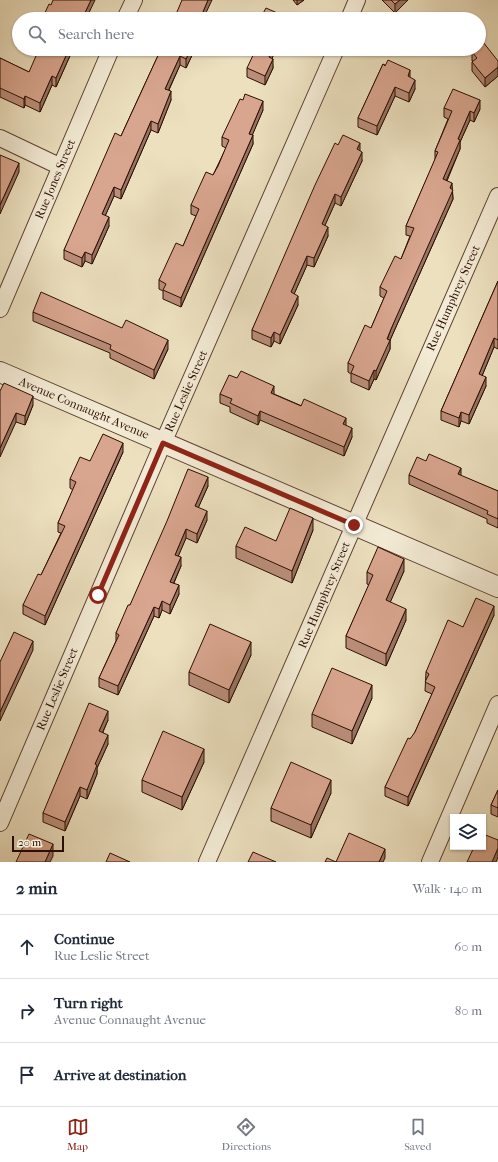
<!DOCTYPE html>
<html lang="en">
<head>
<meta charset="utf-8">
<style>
  :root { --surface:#fff; --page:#f6f6f7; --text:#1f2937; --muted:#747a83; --line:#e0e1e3; --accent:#8f2418 }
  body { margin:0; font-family:"IM FELL French Canon",serif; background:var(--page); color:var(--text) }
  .controls { position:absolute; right:12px; bottom:12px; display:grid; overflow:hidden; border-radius:0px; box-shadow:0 1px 3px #0004 }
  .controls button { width:36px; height:36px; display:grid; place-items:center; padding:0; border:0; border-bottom:1px solid var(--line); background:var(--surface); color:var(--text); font:20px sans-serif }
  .scale { position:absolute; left:12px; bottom:10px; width:52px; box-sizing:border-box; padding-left:4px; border:2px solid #2c0e02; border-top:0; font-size:11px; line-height:14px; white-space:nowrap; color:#2c0e02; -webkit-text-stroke:3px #f3ebd5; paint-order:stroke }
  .stop { position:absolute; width:12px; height:12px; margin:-9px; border:3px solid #8f2418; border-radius:50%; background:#fff }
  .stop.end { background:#8f2418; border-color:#fff; box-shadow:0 1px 4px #0008 }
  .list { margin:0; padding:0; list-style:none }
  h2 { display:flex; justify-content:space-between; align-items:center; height:52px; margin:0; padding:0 16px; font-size:17px }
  h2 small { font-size:13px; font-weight:400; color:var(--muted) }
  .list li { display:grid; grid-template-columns:26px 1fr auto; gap:12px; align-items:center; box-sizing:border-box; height:64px; padding:0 16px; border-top:1px solid var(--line) }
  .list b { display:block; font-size:15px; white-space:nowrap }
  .list p { margin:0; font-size:13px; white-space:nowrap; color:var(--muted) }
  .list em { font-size:13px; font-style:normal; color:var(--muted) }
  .icon { flex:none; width:22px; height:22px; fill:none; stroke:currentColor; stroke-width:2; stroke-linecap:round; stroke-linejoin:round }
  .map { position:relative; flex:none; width:498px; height:862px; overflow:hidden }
  .search { position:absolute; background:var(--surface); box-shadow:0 1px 3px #0004; left:12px; right:12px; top:12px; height:44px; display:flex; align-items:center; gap:10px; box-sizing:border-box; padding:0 14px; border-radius:22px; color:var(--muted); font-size:15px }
  .sheet { height:244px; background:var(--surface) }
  nav { display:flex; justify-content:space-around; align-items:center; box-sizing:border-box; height:56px; border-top:1px solid var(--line); background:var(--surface); font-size:11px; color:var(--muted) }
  nav a { display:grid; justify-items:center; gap:2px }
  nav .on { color:var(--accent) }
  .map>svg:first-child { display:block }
</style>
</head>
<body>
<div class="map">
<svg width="498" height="862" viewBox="0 0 498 862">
  <rect width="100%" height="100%" fill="#ece0bf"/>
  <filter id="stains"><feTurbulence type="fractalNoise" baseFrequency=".005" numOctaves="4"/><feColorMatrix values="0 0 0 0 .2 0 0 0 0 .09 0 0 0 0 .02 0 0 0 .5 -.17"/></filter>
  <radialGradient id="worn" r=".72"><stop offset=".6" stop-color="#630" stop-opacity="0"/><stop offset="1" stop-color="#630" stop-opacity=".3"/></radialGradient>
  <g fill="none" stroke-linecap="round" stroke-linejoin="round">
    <g stroke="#5c4231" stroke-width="18">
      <g id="minor">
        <polyline points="125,19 134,0"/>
        <polyline points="349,19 357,0"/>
        <polyline points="0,138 59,166"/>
        <polyline points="0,309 111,49"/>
        <polyline points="0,823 163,443 336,49"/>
        <polyline points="207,862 498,196"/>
        <polyline points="430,862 498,704"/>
      </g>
    </g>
    <g stroke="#5c4231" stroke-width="22">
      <polyline id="tertiary" points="0,372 498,587"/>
    </g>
    <use href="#minor" stroke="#f3ebd5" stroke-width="16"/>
    <use href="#tertiary" stroke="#f3ebd5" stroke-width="20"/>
  </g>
  <g fill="#ba8e7a" stroke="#2c0e02">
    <polygon points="293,0 304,0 297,5"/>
    <polygon points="382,0 408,0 395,13"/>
    <polygon points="73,49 56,87 52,85 40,112 25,105 24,108 0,97 0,58 29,72"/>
    <polygon points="161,49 195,49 186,68 180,65 169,90 171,100 158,133 151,130 121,199 114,196 105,216 109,226 92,264 85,261 82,267 64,259 64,250 121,136"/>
    <polygon points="472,52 498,61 498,76 485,87 472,71 472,62 473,61 472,61"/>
    <polygon points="272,58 273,68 265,85 247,77 247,68"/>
    <polygon points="383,64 410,78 415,89 409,102 395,96 377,135 358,127 358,118"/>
    <polygon points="444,108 480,109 474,122 470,120 460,142 460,149 447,181 452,189 453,199 391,338 390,340 390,349 376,380 374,379 369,390 351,382 351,374 348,372 348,363 371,328 384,298 380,296 380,287 401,259 410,236 406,235 406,226 435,160 435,151 448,119 444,117"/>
    <polygon points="263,110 252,135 253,144 181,307 163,299 163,291 159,289 159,280 183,246 196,216 191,214 191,205 213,175 226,148 222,146 222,137"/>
    <polygon points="338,145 360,151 362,161 341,206 335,203 325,225 328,236 314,267 307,265 294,294 298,305 280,344 274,341 271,347 252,339 252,330"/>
    <polygon points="498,281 498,349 494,347 482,376 486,386 469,424 461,421 459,427 441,420 441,411"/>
    <polygon points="33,312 168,349 154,379 110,358 110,353 33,321"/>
    <polygon points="0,391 33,405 25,425 16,422"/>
    <polygon points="220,394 274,394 346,425 352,437 344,456 260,420 258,425 230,412 230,407 220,403"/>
    <polygon points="123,452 45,625 23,614 23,605 41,575 61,533 58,532 58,523 73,490 70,488 70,479 90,461"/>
    <polygon points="409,475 461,476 498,491 498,528 487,523 487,519 409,484"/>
    <polygon points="208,486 198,508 207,520 197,543 186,538 178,556 181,566 174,583 179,594 170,614 162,610 159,618 154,616 118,695 99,687 99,678 116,641 116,633 130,605"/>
    <polygon points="313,530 292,583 236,558 236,546 276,541"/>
    <polygon points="404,571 390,602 406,620 386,666 346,648 346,636 369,585 367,584 367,572"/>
    <polygon points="494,615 408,806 385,796 385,787 415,732 432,694 425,691 426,672 463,627"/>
    <polygon points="251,655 229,703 189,685 189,672"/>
    <polygon points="372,698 352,744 312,727 312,714"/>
    <polygon points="108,720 103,732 108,744 97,768 97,774 87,799 80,796 65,831 43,822 43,813"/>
    <polygon points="204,762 182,810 142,792 142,780"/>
    <polygon points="498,790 498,817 491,814 491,805"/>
    <polygon points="331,793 311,838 271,821 271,808"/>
  </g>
  <g fill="#977463" stroke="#2c0e02">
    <polygon points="91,0 95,0 86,19 82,19"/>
    <polygon points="208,0 212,0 203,19 200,19"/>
    <polygon points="297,0 304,0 297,5"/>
    <polygon points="400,0 408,0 395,13 395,4"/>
    <polygon points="69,49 73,49 56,87 56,78"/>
    <polygon points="191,49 195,49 186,68 186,59"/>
    <polygon points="272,49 276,49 269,66 269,57"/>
    <polygon points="180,56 180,65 165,98 165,89"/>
    <polygon points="273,59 273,68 265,85 265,76"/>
    <polygon points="498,67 498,76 485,87 485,78"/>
    <polygon points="410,70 410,79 408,76"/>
    <polygon points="52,76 52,85 40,112 40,103"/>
    <polygon points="415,80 415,89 409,102 409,93"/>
    <polygon points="395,87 395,96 377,135 377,126"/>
    <polygon points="171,91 171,100 158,133 158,124"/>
    <polygon points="25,96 25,105 24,108 24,99"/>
    <polygon points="480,100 480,109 474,122 474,113"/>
    <polygon points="263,101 263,110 249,143 249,134"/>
    <polygon points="470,111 470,120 460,142 460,149 443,188 443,179 458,139"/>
    <polygon points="151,121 151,130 121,199 121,190"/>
    <polygon points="253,135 253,144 181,307 181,298"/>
    <polygon points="360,143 360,152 357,149"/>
    <polygon points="362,152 362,161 341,206 341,197"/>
    <polygon points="19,163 19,172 0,214 0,205"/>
    <polygon points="452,183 453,199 391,338 390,341 390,340 390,349 376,380 376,371 391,329"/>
    <polygon points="114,187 114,196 102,223 102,214"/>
    <polygon points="335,194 335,203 322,232 322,224"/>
    <polygon points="109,217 109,226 92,264 92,255"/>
    <polygon points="328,227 328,236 314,267 314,258"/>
    <polygon points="85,252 85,261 82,267 82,258"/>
    <polygon points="307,256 307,265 291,301 291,292"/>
    <polygon points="298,296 298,305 280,344 280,335"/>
    <polygon points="274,332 274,341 271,347 271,338"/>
    <polygon points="494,338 494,347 479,383 479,374"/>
    <polygon points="168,340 168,349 154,379 154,370"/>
    <polygon points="374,370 374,379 369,390 369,381"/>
    <polygon points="486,377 486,386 469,424 469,415"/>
    <polygon points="274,386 274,395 271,393"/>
    <polygon points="33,396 33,405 25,425 25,416"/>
    <polygon points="260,411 260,420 258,425 258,416"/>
    <polygon points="461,412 461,421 459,427 459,418"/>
    <polygon points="16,413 16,422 0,457 0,448"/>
    <polygon points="346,418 346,427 343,424"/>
    <polygon points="352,428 352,437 344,456 344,447"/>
    <polygon points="123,443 123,452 45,625 45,616"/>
    <polygon points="461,468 461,477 458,474"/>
    <polygon points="208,477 208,486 195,515 195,506"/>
    <polygon points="207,511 207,520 197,543 197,534"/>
    <polygon points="313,518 313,530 292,583 292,571"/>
    <polygon points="186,529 186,538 175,564 175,555"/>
    <polygon points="181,557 181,566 170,591 170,582"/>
    <polygon points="404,559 404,571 386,612 386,600"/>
    <polygon points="179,585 179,594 170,614 170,605"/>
    <polygon points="162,601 162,610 159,618 159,609"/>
    <polygon points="494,606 494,615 408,806 408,797"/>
    <polygon points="154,607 154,616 118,695 118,686"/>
    <polygon points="406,609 406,620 386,666 386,654"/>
    <polygon points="33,641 33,650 0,721 0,712"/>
    <polygon points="251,642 251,655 229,703 229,690"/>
    <polygon points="372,685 372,698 352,744 352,731"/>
    <polygon points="108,711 108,720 99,740 99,731"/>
    <polygon points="108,735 108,744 97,768 97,774 87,799 87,790 95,764"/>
    <polygon points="204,749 204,762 182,810 182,797"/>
    <polygon points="331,780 331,793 311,838 311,825"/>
    <polygon points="80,787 80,796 65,831 65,822"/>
    <polygon points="53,844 53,856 50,862 45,862"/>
    <polygon points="498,848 498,857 496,862 492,862"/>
    <polygon points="385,849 385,858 383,862 379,862"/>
  </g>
  <g fill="#d8a58e" stroke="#2c0e02">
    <polygon points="53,0 91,0 82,19 47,19 43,17 49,4 51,5"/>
    <polygon points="182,0 208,0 200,19 174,19"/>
    <polygon points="391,0 400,0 395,4"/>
    <polygon points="266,8 284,16 284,19 260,19"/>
    <polygon points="414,17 415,19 395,19"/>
    <polygon points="483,42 498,61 498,67 485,78 472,62 477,58 472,52 475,49 479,49 479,46"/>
    <polygon points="39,49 69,49 56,78 52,76 40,103 25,96 24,99 0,88 0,58 29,72"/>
    <polygon points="161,49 191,49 186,59 180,56 165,89 171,91 158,124 151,121 121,190 114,187 102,214 109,217 92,255 85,252 82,258 64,250 115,133 121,136"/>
    <polygon points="256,49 272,49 269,57 273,59 265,76 247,68"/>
    <polygon points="388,60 410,70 408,76 415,80 409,93 395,87 377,126 358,118 383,64 385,66"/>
    <polygon points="453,89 480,100 474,113 470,111 458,139 460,140 443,179 452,183 450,188 453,190 391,329 387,339 390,340 376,371 374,370 369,381 351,373 354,366 348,363 365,325 371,328 387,291 380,287 395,256 401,259 414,228 406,226 438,152 435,151 452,111 444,108"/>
    <polygon points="245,94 263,101 249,134 253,135 181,298 163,290 166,284 159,280 176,243 183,246 199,209 191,205 206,172 213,175 218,166 229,140 222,137 240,99 243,100"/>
    <polygon points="343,135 360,143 357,149 362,152 341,197 335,194 322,224 328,227 314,258 307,256 291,292 298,296 280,335 274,332 271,338 252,330 315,185 335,143 338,145"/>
    <polygon points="0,155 19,163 0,205"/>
    <polygon points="498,281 498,340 494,338 479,374 486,377 469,415 461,412 459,418 441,411"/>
    <polygon points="41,292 122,328 126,320 168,340 154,370 110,349 111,345 33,312"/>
    <polygon points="241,371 274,386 271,393 301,406 304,399 346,418 343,424 352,428 344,447 260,411 258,416 230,403 232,399 220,394 229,375 237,378"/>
    <polygon points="4,383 33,396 25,416 16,413 0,448 0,391"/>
    <polygon points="103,434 123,443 45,616 23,605 38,574 41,575 65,526 58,523 76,482 70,479 80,457 90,461"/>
    <polygon points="429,454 461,468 458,474 498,491 498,519 487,514 488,511 409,475 417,457 426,461"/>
    <polygon points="188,469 208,477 195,506 207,511 197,534 186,529 175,555 181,557 170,582 179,585 170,605 162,601 159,609 154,607 118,686 99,678 119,635 116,633 128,605 130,605 167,521"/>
    <polygon points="290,508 313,518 292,571 236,546 245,527 276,541"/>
    <polygon points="378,547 404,559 386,600 406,609 386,654 346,636 373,575 367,572"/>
    <polygon points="476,598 494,606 408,797 385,787 408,738 410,739 415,732 435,687 425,682 429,674 426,672 448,620 463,627"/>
    <polygon points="210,624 251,642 229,690 189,672"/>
    <polygon points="14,632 33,641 0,712 0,662"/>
    <polygon points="332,668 372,685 352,731 312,714"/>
    <polygon points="89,703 108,711 99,731 108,735 95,764 97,765 87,790 80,787 65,822 43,813"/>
    <polygon points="163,731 204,749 182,797 142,780"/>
    <polygon points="291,762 331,780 311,825 271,808"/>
    <polygon points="498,790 498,808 491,805"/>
    <polygon points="349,833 385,849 379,862 325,862 327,858 336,862"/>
    <polygon points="29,834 53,844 45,862 16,862"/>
    <polygon points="483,834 498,840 498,848 492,862 467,862 474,847 483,847"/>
    <polygon points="253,852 276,862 248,862"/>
    <polygon points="110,853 130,862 106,862"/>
  </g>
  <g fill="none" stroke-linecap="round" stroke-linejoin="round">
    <polyline stroke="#8f2418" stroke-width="5" points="98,595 163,443 354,525"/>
  </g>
  <g text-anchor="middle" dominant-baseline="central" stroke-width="3" stroke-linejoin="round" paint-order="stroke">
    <g font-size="12" fill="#2c0e02" stroke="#f3ebd5">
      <text transform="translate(55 179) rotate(-67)">Rue Jones Street</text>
      <text transform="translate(453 298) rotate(-66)">Rue Humphrey Street</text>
      <text transform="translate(186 391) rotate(-66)">Rue Leslie Street</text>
      <text transform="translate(84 408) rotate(23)">Avenue Connaught Avenue</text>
      <text transform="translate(324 595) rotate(-67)">Rue Humphrey Street</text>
      <text transform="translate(57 689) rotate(-67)">Rue Leslie Street</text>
    </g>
  </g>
  <rect width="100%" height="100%" filter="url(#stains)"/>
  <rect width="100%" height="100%" fill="url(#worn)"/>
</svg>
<div class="controls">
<button><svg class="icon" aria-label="layers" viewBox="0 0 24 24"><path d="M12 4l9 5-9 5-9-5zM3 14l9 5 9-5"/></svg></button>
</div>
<div class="scale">20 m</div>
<div class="stop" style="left:98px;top:595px"></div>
<div class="stop end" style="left:354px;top:525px"></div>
<div class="search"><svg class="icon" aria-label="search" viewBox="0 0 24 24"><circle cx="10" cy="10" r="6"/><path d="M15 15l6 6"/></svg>Search here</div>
</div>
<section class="sheet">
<h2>2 min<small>Walk · 140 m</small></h2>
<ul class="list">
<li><svg class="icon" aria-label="ahead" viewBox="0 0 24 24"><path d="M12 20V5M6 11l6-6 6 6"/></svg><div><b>Continue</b><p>Rue Leslie Street</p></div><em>60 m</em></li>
<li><svg class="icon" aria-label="right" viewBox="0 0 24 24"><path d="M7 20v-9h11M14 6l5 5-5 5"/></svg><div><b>Turn right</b><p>Avenue Connaught Avenue</p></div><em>80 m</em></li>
<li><svg class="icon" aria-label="arrive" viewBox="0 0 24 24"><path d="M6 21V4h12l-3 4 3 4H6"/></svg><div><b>Arrive at destination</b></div></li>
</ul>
</section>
<nav>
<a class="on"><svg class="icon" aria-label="map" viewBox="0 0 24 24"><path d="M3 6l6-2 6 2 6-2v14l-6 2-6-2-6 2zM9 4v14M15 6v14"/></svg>Map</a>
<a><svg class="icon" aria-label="directions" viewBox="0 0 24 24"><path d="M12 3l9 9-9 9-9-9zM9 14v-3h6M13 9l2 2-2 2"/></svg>Directions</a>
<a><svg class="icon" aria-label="saved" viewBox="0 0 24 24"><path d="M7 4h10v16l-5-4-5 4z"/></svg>Saved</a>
</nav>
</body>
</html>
